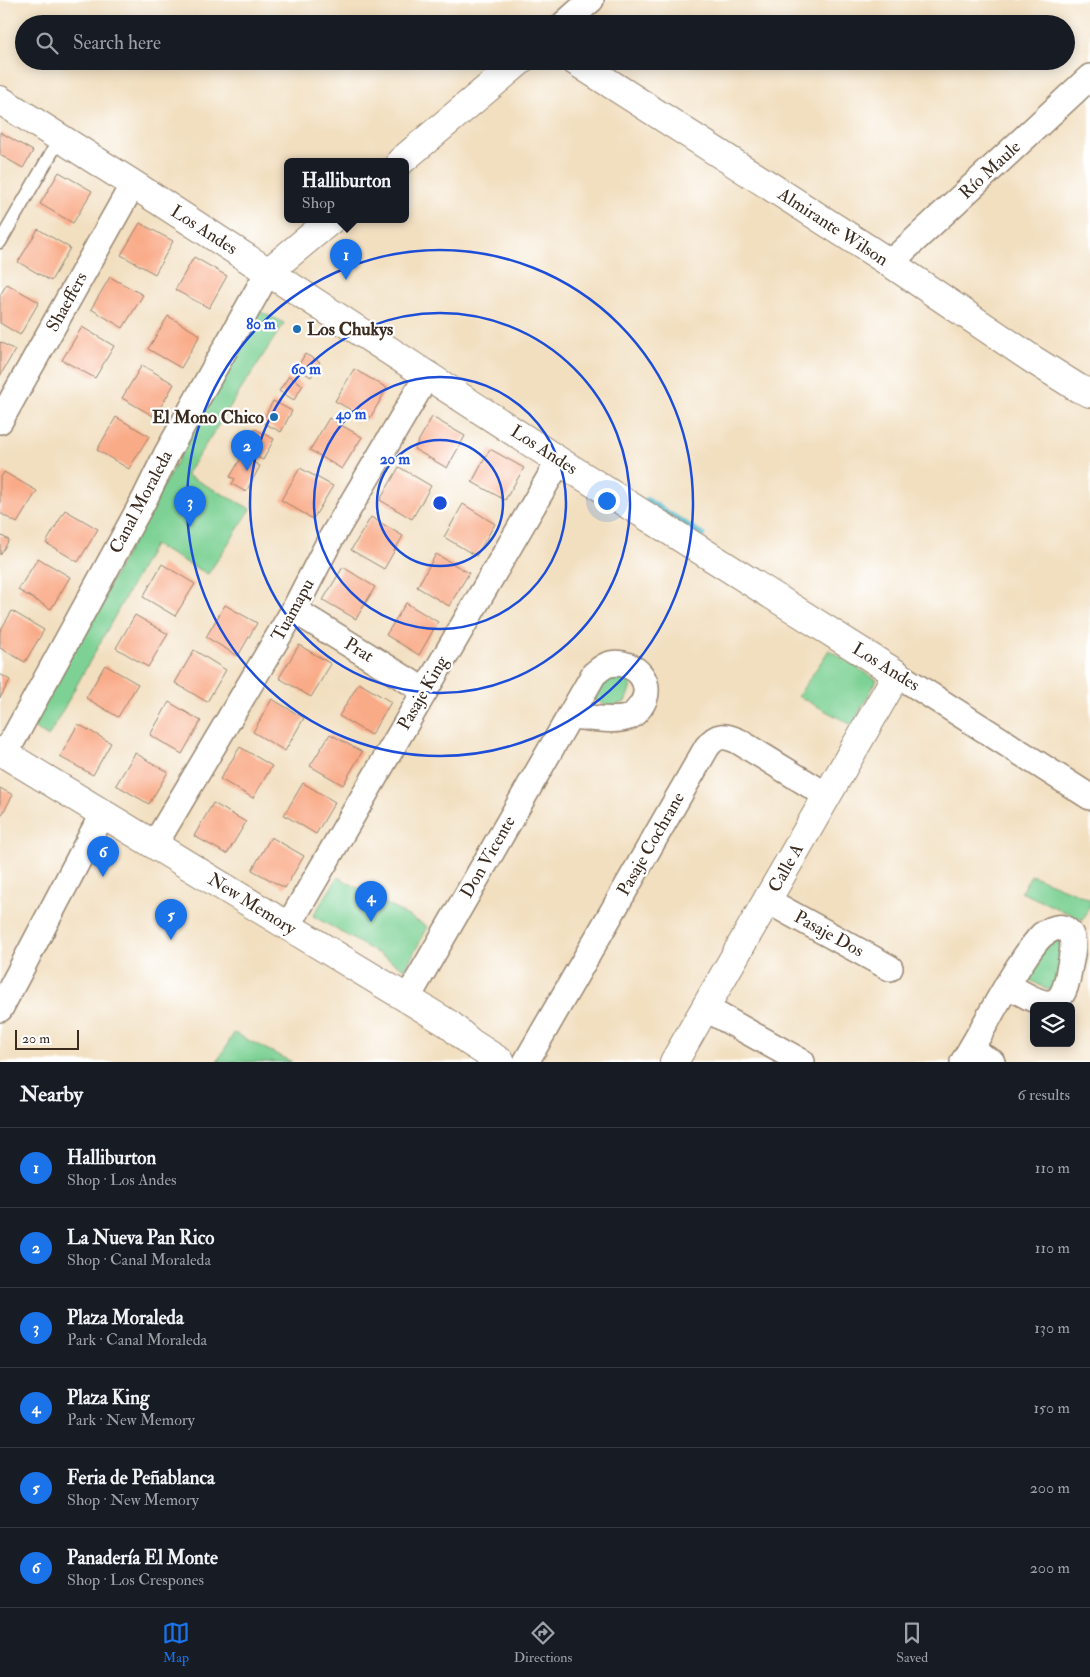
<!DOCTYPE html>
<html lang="en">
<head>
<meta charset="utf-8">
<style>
  :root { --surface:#171b24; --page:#20242c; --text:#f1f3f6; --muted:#9ea1a6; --line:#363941; --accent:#1a73e8 }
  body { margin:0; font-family:"IM FELL Double Pica",serif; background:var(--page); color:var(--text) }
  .controls { position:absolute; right:15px; bottom:15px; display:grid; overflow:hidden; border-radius:8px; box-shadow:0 2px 12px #0003 }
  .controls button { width:45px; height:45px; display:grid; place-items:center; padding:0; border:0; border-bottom:1px solid var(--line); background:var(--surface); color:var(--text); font:25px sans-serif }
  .scale { position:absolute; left:15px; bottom:12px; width:64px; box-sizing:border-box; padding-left:5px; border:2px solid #3b2a1e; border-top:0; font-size:14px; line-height:18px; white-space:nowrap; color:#3b2a1e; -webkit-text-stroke:4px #fff; paint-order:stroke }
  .you { position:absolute; left:606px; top:500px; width:18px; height:18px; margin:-12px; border:4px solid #fff; border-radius:50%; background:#1a73e8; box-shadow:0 0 0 8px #1a73e833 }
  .badge { display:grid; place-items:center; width:32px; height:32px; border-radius:50%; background:var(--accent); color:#fff; font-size:16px; font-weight:700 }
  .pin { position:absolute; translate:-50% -41px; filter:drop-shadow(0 1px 2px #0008) }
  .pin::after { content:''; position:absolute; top:26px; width:18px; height:15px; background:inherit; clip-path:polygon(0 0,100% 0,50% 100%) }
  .popup { position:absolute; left:284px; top:158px; width:125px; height:65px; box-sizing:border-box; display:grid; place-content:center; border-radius:8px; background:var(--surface); filter:drop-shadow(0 1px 4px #0005); font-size:16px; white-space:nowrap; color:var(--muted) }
  .popup b { font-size:19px; color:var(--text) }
  .popup::after { content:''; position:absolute; left:50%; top:100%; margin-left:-10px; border:10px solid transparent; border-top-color:var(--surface) }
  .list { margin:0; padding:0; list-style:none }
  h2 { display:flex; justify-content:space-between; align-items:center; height:65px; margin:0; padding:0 20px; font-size:21px }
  h2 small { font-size:16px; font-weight:400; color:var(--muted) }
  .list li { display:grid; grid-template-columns:32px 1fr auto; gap:15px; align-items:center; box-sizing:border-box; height:80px; padding:0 20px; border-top:1px solid var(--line) }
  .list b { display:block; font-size:19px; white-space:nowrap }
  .list p { margin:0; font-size:16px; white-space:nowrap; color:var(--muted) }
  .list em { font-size:16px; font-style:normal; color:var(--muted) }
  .icon { flex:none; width:28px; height:28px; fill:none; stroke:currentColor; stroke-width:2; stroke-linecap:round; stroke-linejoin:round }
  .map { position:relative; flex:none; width:1090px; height:1062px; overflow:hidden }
  .search { position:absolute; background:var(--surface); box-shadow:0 2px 12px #0003; left:15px; right:15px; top:15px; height:55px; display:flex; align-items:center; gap:12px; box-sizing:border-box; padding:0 18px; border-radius:28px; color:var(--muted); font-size:19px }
  .sheet { height:545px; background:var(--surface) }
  nav { display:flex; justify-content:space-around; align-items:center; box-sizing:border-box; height:70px; border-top:1px solid var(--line); background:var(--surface); font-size:14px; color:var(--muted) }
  nav a { display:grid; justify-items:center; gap:2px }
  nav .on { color:var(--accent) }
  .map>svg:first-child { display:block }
</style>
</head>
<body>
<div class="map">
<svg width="1090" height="1062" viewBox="0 0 1090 1062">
  <rect width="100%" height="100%" fill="#fff"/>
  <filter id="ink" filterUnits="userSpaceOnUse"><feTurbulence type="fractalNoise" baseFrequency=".02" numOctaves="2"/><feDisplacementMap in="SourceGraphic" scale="10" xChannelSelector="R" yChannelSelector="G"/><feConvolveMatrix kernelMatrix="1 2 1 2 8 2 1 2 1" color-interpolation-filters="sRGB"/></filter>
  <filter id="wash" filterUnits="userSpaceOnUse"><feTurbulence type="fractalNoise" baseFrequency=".0096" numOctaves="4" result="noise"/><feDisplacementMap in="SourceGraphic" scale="20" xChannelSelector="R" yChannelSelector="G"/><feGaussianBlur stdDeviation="1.12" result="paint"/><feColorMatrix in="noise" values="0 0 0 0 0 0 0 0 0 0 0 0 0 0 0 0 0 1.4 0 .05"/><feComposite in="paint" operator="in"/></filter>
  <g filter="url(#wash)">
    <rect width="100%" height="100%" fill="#f2dfc0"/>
    <g fill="#7dd194" stroke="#5c7e59">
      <polygon points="259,311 284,323 186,475 251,509 208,574 154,545 48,737 32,726"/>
      <polygon points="829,650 877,680 852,725 798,696"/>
      <polygon points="621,674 632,684 625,702 609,707 592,698 606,677"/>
      <polygon points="1031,875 1090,899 1090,905 1083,920 1021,892"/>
      <polygon points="338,877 428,927 405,969 313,916"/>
      <polygon points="1052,936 1061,939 1068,948 1050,991 1025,977"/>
      <polygon points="234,1033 292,1062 217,1062"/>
    </g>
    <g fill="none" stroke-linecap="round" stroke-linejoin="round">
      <polyline stroke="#4eb8cb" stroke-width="6" points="647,500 703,535"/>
    </g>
    <g id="blocks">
      <g fill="#f9aa87">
        <polygon points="0,132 33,151 23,168 0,155"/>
        <polygon points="59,172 92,191 73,223 40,204"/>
        <polygon points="140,223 173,241 155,274 121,255"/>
        <polygon points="38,229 70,248 51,281 18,262"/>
        <polygon points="194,257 227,276 209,308 175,290"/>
        <polygon points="110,277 143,295 123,328 91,309"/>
        <polygon points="7,284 39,302 20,335 0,323 0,295"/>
        <polygon points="168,316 200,335 181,368 148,349"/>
        <polygon points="82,327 114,346 95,378 62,360"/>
        <polygon points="0,342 15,350 0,376"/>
        <polygon points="305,354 320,362 311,377 297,368"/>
        <polygon points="142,365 174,384 155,417 122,398"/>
        <polygon points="354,369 387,388 369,420 335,401"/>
        <polygon points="289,376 303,385 294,400 279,391"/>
        <polygon points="273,401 292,411 281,432 262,422"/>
        <polygon points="116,417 149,436 129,469 97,450"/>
        <polygon points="432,417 465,436 447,468 414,449"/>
        <polygon points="329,418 362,437 342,469 310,450"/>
        <polygon points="255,429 274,439 263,460 244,450"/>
        <polygon points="490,449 524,468 505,500 472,482"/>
        <polygon points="242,456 260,466 246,492 232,484 235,479 230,477"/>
        <polygon points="399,467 431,486 412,519 380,500"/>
        <polygon points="300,468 333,486 313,519 281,500"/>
        <polygon points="4,472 37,491 17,523 0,513 0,479"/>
        <polygon points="463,504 495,524 476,556 444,537"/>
        <polygon points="65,510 98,529 78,562 46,543"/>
        <polygon points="371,517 403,536 384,569 351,550"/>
        <polygon points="0,535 9,540 0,555"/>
        <polygon points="436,554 469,573 449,606 417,587"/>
        <polygon points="38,558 70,577 51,609 18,590"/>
        <polygon points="162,564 195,584 175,616 143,597"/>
        <polygon points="343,567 375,587 356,619 323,600"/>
        <polygon points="406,603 438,622 419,655 386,635"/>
        <polygon points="225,605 257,623 238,656 206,637"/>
        <polygon points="12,611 44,630 25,662 0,648 0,631"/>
        <polygon points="135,615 168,634 148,667 116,648"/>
        <polygon points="299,645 331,664 311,697 279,678"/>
        <polygon points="194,650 226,670 207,702 175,683"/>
        <polygon points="105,665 138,684 118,717 86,698"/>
        <polygon points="0,674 10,680 0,698"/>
        <polygon points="359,683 391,702 371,735 339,716"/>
        <polygon points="272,699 304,718 285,751 253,732"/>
        <polygon points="169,702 201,721 182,754 150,735"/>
        <polygon points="78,724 111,743 93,775 60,757"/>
        <polygon points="330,734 362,752 343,785 310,766"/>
        <polygon points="240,747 272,766 253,798 220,779"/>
        <polygon points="135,753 168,772 149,804 116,785"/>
        <polygon points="303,783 335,802 316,834 284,815"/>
        <polygon points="0,788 13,795 0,818"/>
        <polygon points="213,803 246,822 227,854 194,836"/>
        <polygon points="271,837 304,856 285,888 252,870"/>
      </g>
    </g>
  </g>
  <g filter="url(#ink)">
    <use href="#blocks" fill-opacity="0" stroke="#96846f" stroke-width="1"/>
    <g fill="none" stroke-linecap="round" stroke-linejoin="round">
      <g stroke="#96846f" stroke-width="15">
        <polyline id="lane" points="0,242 60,138"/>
      </g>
      <g stroke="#96846f" stroke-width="28">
        <g id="street">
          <polyline points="564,24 591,0"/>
          <polyline points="890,263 1090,77"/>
          <polyline points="0,421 133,184"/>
          <polyline points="294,610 425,691"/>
          <polyline points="897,674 1090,797"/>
          <polyline points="5,754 145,498 167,453 268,272"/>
          <polyline points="155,844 294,610 329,542 428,374"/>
          <polyline points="768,901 890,968"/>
          <polyline points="288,926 559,461"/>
          <path d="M 407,999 L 594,674 C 599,670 604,665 610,664 C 636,659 657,685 640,707 C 637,711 633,716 629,717 C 614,723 586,717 570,716"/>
          <polyline points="705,1008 802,1062"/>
          <polyline points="0,1009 103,813"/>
          <polyline points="971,1050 992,1062"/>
          <path d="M 526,1062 L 707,747 C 717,734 724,735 738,741 L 826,795"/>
          <path d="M 963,1062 C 982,1031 998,999 1017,969 C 1025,957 1032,945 1042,935 C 1048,931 1056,926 1063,928 C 1079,934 1071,959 1069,970 C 1062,1021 1038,1002 1007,985"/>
        </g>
      </g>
      <g stroke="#96846f" stroke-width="30">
        <g id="secondary">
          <polyline points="575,61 890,263 1032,359 1078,388 1090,393"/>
          <polyline points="0,100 133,184 559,461 897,674 674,1062"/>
          <polyline points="401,161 520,61"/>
          <polyline points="268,272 332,219"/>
          <polyline points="0,751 449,1024 470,1042 501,1062"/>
        </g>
      </g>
      <use href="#lane" stroke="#fff" stroke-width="12"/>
      <use href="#street" stroke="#fff" stroke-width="25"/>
      <use href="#secondary" stroke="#fff" stroke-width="28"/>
    </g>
  </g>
  <g fill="none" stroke="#1d4ed8" stroke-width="2.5">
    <circle cx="440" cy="503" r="63"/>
    <circle cx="440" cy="503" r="126"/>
    <circle cx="440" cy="503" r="190"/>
    <circle cx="440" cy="503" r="253"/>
  </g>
  <g fill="#1f6fb2" stroke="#fff" stroke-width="2">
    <circle cx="297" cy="329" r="5"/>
    <circle cx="274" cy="417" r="5"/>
  </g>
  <g text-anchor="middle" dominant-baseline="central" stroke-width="4.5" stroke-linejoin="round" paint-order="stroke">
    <g font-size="18" fill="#3b2a1e" stroke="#fff">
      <text transform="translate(990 170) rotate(-43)">Río Maule</text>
      <text transform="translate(833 227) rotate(33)">Almirante Wilson</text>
      <text transform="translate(204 230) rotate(33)">Los Andes</text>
      <text transform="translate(67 302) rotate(-61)">Shaeffers</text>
      <text transform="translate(544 450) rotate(33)">Los Andes</text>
      <text transform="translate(141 502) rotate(-62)">Canal Moraleda</text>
      <text transform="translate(293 610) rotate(-61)">Tuamapu</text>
      <text transform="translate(359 650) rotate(32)">Prat</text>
      <text transform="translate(886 667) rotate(32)">Los Andes</text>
      <text transform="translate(423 693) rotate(-60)">Pasaje King</text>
      <text transform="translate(651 844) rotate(-60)">Pasaje Cochrane</text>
      <text transform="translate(488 857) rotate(-60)">Don Vicente</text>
      <text transform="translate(786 868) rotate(-61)">Calle A</text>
      <text transform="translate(252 904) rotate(32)">New Memory</text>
      <text transform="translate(829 934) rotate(29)">Pasaje Dos</text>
    </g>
    <g font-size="18" font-weight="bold" fill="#3b2a1e" stroke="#fff" text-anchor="start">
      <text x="307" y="329">Los Chukys</text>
      <text x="264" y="417" text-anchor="end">El Mono Chico</text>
    </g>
  </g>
  <circle cx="440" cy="503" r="8" fill="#1d4ed8" stroke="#fff" stroke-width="2.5"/>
  <g font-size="15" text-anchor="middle" font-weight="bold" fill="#1d4ed8" stroke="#fff" stroke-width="4.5" stroke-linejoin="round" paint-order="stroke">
    <text x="261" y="329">80 m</text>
    <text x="306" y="374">60 m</text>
    <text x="351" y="419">40 m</text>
    <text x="395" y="464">20 m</text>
  </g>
</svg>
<div class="controls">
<button><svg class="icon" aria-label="layers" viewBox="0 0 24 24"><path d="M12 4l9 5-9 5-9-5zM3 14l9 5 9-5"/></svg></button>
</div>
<div class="scale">20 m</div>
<div class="you"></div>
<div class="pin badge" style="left:346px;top:280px">1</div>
<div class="popup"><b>Halliburton</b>Shop</div>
<div class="pin badge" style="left:247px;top:471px">2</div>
<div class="pin badge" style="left:190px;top:527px">3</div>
<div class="pin badge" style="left:371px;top:922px">4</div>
<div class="pin badge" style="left:171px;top:940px">5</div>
<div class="pin badge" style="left:103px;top:877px">6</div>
<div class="search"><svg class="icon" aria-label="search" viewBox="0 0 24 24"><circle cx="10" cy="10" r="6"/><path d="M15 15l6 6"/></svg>Search here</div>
</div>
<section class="sheet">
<h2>Nearby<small>6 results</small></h2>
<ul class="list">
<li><span class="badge">1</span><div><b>Halliburton</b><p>Shop · Los Andes</p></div><em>110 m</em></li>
<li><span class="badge">2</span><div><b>La Nueva Pan Rico</b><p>Shop · Canal Moraleda</p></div><em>110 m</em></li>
<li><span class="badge">3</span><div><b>Plaza Moraleda</b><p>Park · Canal Moraleda</p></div><em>130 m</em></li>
<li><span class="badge">4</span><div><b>Plaza King</b><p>Park · New Memory</p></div><em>150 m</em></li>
<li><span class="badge">5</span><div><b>Feria de Peñablanca</b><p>Shop · New Memory</p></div><em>200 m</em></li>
<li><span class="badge">6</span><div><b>Panadería El Monte</b><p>Shop · Los Crespones</p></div><em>200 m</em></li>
</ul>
</section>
<nav>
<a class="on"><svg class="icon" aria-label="map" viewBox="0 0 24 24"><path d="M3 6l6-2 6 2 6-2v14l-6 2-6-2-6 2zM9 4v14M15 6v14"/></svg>Map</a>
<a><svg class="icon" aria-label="directions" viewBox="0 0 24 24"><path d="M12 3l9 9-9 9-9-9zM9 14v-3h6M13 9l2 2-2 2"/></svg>Directions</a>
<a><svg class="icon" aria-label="saved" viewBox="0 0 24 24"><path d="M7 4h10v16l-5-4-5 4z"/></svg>Saved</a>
</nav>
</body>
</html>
